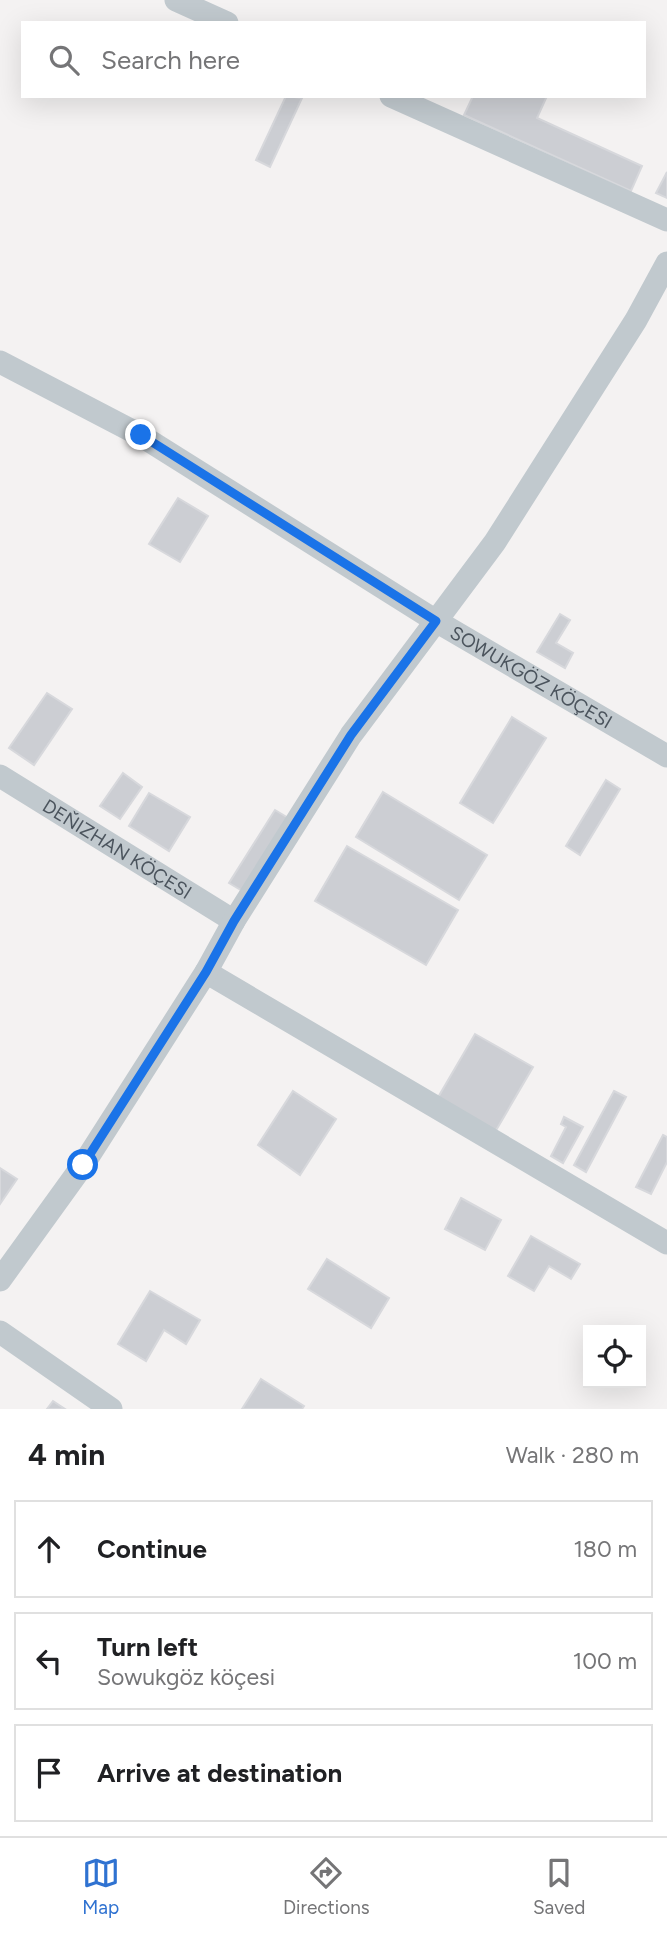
<!DOCTYPE html>
<html lang="en">
<head>
<meta charset="utf-8">
<style>
  :root { --surface:#fff; --page:#f2f2f2; --text:#202124; --muted:#757577; --line:#e0e0e0; --accent:#2f72d1 }
  body { margin:0; font-family:Figtree,sans-serif; background:var(--page); color:var(--text) }
  .controls { position:absolute; right:21px; bottom:21px; display:grid; overflow:hidden; border-radius:0px; box-shadow:0 7px 28px #0002 }
  .controls button { width:63px; height:63px; display:grid; place-items:center; padding:0; border:0; border-bottom:2px solid var(--line); background:var(--surface); color:var(--text); font:35px sans-serif }
  .stop { position:absolute; width:21px; height:21px; margin:-16px; border:5px solid #1a73e8; border-radius:50%; background:#fff }
  .stop.end { background:#1a73e8; border-color:#fff; box-shadow:0 2px 7px #0008 }
  .list { margin:0; padding:0; list-style:none }
  h2 { display:flex; justify-content:space-between; align-items:center; height:91px; margin:0; padding:0 28px; font-size:30px }
  h2 small { font-size:23px; font-weight:400; color:var(--muted) }
  .list li { display:grid; grid-template-columns:46px 1fr auto; gap:21px; align-items:center; box-sizing:border-box; height:98px; margin:0 14px 14px; padding:0 14px; border:2px solid var(--line); border-radius:0px }
  .list b { display:block; font-size:26px; white-space:nowrap }
  .list p { margin:0; font-size:23px; white-space:nowrap; color:var(--muted) }
  .list em { font-size:23px; font-style:normal; color:var(--muted) }
  .icon { flex:none; width:38px; height:38px; fill:none; stroke:currentColor; stroke-width:2; stroke-linecap:round; stroke-linejoin:round }
  .map { position:relative; flex:none; width:667px; height:1409px; overflow:hidden }
  .search { position:absolute; background:var(--surface); box-shadow:0 7px 28px #0002; left:21px; right:21px; top:21px; height:77px; display:flex; align-items:center; gap:18px; box-sizing:border-box; padding:0 24px; border-radius:0px; color:var(--muted); font-size:26px }
  .sheet { height:427px; background:var(--surface) }
  nav { display:flex; justify-content:space-around; align-items:center; box-sizing:border-box; height:98px; border-top:2px solid var(--line); background:var(--surface); font-size:19px; color:var(--muted) }
  nav a { display:grid; justify-items:center; gap:4px }
  nav .on { color:var(--accent) }
  .map>svg:first-child { display:block }
</style>
</head>
<body>
<div class="map">
<svg width="667" height="1409" viewBox="0 0 667 1409">
  <rect width="100%" height="100%" fill="#f4f2f2"/>
  <g fill="#ccced3" stroke="#d7d8dc" stroke-width="2">
    <polygon points="286,96 302,98 270,167 256,160"/>
    <polygon points="473,96 547,96 537,118 642,166 631,191 464,115"/>
    <polygon points="667,172 667,198 656,193"/>
    <polygon points="178,498 208,516 180,562 149,544"/>
    <polygon points="560,614 570,620 556,643 573,653 565,668 537,652"/>
    <polygon points="47,693 72,709 34,765 9,748"/>
    <polygon points="512,717 546,738 493,823 460,803"/>
    <polygon points="123,773 142,787 120,819 100,806"/>
    <polygon points="606,780 620,789 580,855 566,846"/>
    <polygon points="383,792 487,855 459,900 356,837"/>
    <polygon points="149,793 190,817 169,851 129,826"/>
    <polygon points="275,810 290,819 244,892 229,883"/>
    <polygon points="347,846 458,910 426,965 315,901"/>
    <polygon points="475,1034 533,1067 491,1139 433,1106"/>
    <polygon points="293,1091 336,1119 300,1175 258,1145"/>
    <polygon points="614,1091 626,1097 586,1172 574,1165"/>
    <polygon points="564,1117 583,1127 563,1163 551,1156 566,1127 561,1124"/>
    <polygon points="663,1135 667,1137 667,1162 651,1194 636,1187"/>
    <polygon points="0,1168 17,1179 0,1204"/>
    <polygon points="461,1198 501,1220 485,1250 445,1229"/>
    <polygon points="531,1236 580,1264 571,1279 549,1266 534,1291 508,1276"/>
    <polygon points="327,1259 389,1298 371,1328 308,1289"/>
    <polygon points="150,1291 200,1320 186,1344 164,1330 146,1361 118,1344"/>
    <polygon points="261,1379 304,1406 302,1409 242,1409"/>
    <polygon points="53,1401 65,1409 47,1409"/>
  </g>
  <g fill="none" stroke-linecap="round" stroke-linejoin="round">
    <g stroke="#c1c9ce" stroke-width="23">
      <polyline points="176,0 227,23"/>
      <polyline points="391,96 667,220"/>
      <path id="s1" d="M 0,362 L 140,435 L 436,621 L 667,756"/>
      <path id="s2" d="M 0,776 L 234,921"/>
      <polyline points="206,972 667,1243"/>
      <polyline points="0,1280 83,1165 206,972 234,921 351,735 495,542 636,320 667,263"/>
      <polyline points="0,1332 111,1409"/>
    </g>
  </g>
  <g fill="none" stroke-linecap="round" stroke-linejoin="round">
    <polyline stroke="#1a73e8" stroke-width="9" points="83,1165 206,972 234,921 351,735 436,621 141,435"/>
  </g>
  <g text-anchor="middle" dominant-baseline="central" stroke-width="5" stroke-linejoin="round" paint-order="stroke">
    <g font-size="19" fill="#4b545d" stroke="#fff">
      <text stroke="none"><textPath href="#s1" startOffset="618">SOWUKGÖZ KÖÇESI</textPath></text>
      <text stroke="none"><textPath href="#s2" startOffset="138">DEŇIZHAN KÖÇESI</textPath></text>
    </g>
  </g>
</svg>
<div class="controls">
<button><svg class="icon" aria-label="locate" viewBox="0 0 24 24"><circle cx="12" cy="12" r="6"/><path d="M12 2v4M12 18v4M2 12h4M18 12h4"/></svg></button>
</div>
<div class="stop" style="left:83px;top:1165px"></div>
<div class="stop end" style="left:141px;top:435px"></div>
<div class="search"><svg class="icon" aria-label="search" viewBox="0 0 24 24"><circle cx="10" cy="10" r="6"/><path d="M15 15l6 6"/></svg>Search here</div>
</div>
<section class="sheet">
<h2>4 min<small>Walk · 280 m</small></h2>
<ul class="list">
<li><svg class="icon" aria-label="ahead" viewBox="0 0 24 24"><path d="M12 20V5M6 11l6-6 6 6"/></svg><div><b>Continue</b></div><em>180 m</em></li>
<li><svg class="icon" aria-label="left" viewBox="0 0 24 24"><path d="M17 20v-9H6M10 6l-5 5 5 5"/></svg><div><b>Turn left</b><p>Sowukgöz köçesi</p></div><em>100 m</em></li>
<li><svg class="icon" aria-label="arrive" viewBox="0 0 24 24"><path d="M6 21V4h12l-3 4 3 4H6"/></svg><div><b>Arrive at destination</b></div></li>
</ul>
</section>
<nav>
<a class="on"><svg class="icon" aria-label="map" viewBox="0 0 24 24"><path d="M3 6l6-2 6 2 6-2v14l-6 2-6-2-6 2zM9 4v14M15 6v14"/></svg>Map</a>
<a><svg class="icon" aria-label="directions" viewBox="0 0 24 24"><path d="M12 3l9 9-9 9-9-9zM9 14v-3h6M13 9l2 2-2 2"/></svg>Directions</a>
<a><svg class="icon" aria-label="saved" viewBox="0 0 24 24"><path d="M7 4h10v16l-5-4-5 4z"/></svg>Saved</a>
</nav>
</body>
</html>
